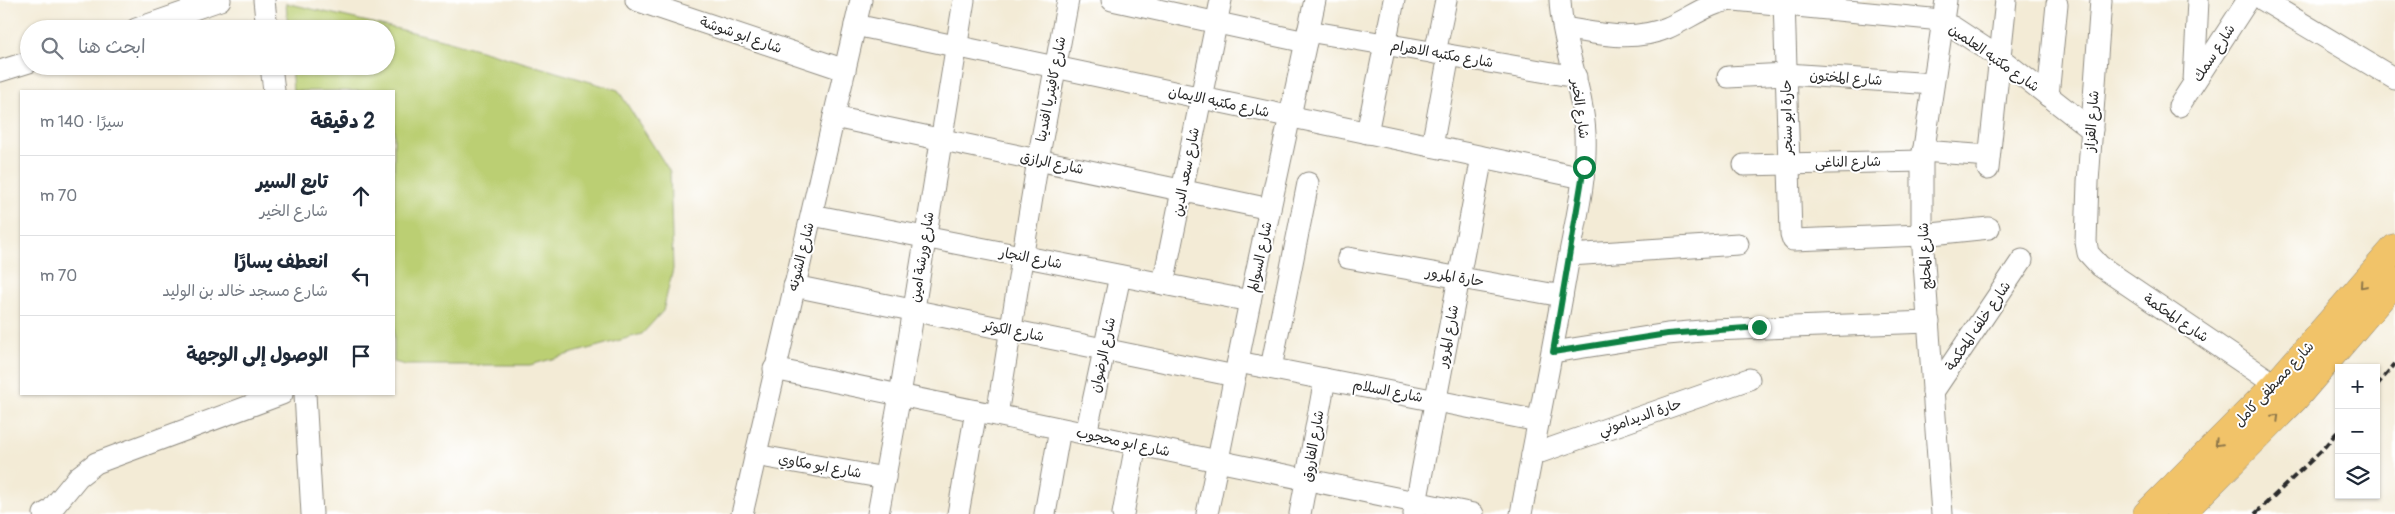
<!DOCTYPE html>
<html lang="ar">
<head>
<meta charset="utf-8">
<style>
  :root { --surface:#fff; --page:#f2f2f3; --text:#1f2937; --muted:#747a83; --line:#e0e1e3 }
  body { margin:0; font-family:Pangolin,"Playpen Sans Arabic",sans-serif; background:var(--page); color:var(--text); direction:rtl }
  .controls { position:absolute; right:15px; bottom:15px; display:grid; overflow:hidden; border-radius:0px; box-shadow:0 1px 4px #0004 }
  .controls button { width:45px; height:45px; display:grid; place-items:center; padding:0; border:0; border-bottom:1px solid var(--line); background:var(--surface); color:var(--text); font:25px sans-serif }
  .stop { position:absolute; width:15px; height:15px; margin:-11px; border:4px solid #0b8043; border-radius:50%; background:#fff }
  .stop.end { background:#0b8043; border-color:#fff; box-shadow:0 1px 5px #0008 }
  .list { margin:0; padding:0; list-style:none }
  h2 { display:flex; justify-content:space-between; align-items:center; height:65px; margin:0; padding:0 20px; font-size:21px }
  h2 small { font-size:16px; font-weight:400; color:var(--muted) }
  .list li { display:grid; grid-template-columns:32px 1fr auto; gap:15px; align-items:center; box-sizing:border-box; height:80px; padding:0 20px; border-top:1px solid var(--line) }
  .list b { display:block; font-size:19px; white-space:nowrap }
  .list p { margin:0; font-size:16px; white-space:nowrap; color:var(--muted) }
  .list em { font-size:16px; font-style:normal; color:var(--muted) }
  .icon { flex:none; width:28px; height:28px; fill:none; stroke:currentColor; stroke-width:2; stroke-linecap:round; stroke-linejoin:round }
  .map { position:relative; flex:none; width:2395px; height:514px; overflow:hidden; direction:ltr }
  .search { position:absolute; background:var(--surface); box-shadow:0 1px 4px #0004; left:20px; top:20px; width:375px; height:55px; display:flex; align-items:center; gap:12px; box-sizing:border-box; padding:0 18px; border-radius:28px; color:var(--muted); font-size:19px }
  .panel { position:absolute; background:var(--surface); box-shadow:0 1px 4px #0004; left:20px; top:90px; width:375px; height:305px; border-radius:0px; direction:rtl }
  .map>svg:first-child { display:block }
</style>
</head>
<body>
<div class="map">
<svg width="2395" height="514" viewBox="0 0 2395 514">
  <rect width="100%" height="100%" fill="#fff"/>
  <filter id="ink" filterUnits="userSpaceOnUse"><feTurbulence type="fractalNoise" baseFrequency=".02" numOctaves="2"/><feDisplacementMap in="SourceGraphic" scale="10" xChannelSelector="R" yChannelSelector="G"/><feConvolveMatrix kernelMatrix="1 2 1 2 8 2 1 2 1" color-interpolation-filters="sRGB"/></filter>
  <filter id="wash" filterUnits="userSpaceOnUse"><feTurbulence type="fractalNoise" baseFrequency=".0096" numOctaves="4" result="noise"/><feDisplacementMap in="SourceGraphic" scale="20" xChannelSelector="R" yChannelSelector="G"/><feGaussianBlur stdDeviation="1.12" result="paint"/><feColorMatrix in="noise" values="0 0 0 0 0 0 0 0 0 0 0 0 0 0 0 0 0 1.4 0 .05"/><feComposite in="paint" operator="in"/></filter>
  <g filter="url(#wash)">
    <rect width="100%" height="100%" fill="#f3ebd6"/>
    <polygon fill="#bbcf73" stroke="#737d4f" points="286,3 446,40 618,90 670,172 673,269 663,311 642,334 530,365 406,365 394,362 394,91 293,91 291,66 386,66 386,29 288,29"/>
  </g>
  <g filter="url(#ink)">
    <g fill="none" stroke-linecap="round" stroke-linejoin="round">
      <g stroke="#8f8b80" stroke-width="23">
        <g id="street">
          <polyline points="264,0 267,29"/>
          <polyline points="636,0 845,70"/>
          <polyline points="1112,0 1306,42"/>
          <polyline points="1784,0 1791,234 1793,240 1922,235 1989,228"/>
          <polyline points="2101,0 2088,182 2086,242 2088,253 2100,266 2276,385"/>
          <polyline points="2263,0 2395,79"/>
          <polyline points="855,25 1583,178"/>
          <path d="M 1564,28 C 1598,34 1633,42 1667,28 C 1689,19 1710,1 1734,0 L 1931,19 L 1953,27 L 2000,58 L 2092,130"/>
          <polyline points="136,29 220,0"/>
          <polyline points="1308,31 1576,77"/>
          <polyline points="1435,53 1446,0"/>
          <polyline points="271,66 274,91"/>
          <polyline points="0,71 29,62"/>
          <polyline points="1728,77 1787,74 1933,84"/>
          <polyline points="2194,82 2198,0"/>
          <polyline points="2048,96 2057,4"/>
          <polyline points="2179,106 2248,0"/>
          <polyline points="834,117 1270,209"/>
          <polyline points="1367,133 1394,0"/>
          <polyline points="1432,146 1449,55"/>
          <polyline points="1923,151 1989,156"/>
          <polyline points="1744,165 1922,161"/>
          <polyline points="1988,169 2006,0"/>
          <polyline points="812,215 1250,301"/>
          <polyline points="1570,255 1738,244"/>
          <polyline points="1348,258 1562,296"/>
          <polyline points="1163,284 1221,0"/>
          <polyline points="794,286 1235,376"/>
          <polyline points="1553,352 1667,334 1713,330 1929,322"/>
          <polyline points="1238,362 1538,421"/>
          <polyline points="1271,368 1308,183"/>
          <polyline points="774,369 1473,514"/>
          <polyline points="1933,392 2022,260"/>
          <polyline points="305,394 312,514"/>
          <polyline points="997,415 1038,160 1068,0"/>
          <polyline points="1086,434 1120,276"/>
          <polyline points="755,455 885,478"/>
          <polyline points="1532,455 1749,379"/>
          <polyline points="44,514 51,510 78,477 96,463 282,394"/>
          <polyline points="742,514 861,0"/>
          <polyline points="878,514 900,395 964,0"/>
          <polyline points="958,514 976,411"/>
          <polyline points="1045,514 1060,429"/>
          <polyline points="1123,514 1136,444"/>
          <polyline points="1207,514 1250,301 1315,0"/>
          <polyline points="1300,514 1325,379"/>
          <polyline points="1414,514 1482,157"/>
          <path d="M 1521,514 C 1536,432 1553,350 1567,268 C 1575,224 1587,179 1585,134 C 1583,88 1562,45 1560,0"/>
          <polyline points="1942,514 1922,235 1922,161 1946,0"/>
        </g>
      </g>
      <g stroke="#8f8b80" stroke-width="29">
        <g id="primary">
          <polyline points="2147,514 2276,385 2395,248"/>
          <polyline points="2180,514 2294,399 2395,281"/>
        </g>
      </g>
      <use href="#street" stroke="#fff" stroke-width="21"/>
      <use href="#primary" stroke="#f1c369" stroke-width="28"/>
      <g stroke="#2b2b2b" stroke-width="4" stroke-dasharray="8 4" stroke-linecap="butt">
        <polyline points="2376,386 2395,364"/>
        <polyline points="2255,514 2321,451 2339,430"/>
      </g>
    </g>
    <defs><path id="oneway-chevron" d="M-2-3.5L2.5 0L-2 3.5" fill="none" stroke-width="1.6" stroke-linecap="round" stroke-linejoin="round" transform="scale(1.25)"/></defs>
    <g stroke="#8e774a">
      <use href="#oneway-chevron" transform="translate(2363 285) rotate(131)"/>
      <use href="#oneway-chevron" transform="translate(2276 417) rotate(-45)"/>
      <use href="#oneway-chevron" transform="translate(2218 443) rotate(135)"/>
    </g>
  </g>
  <g fill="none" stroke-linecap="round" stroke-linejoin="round" filter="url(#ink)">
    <polyline stroke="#0b8043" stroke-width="6" points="1584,167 1553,352 1667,334 1759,327"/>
  </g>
  <g text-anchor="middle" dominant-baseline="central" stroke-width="4" stroke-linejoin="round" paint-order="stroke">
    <g font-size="14" fill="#2b2b2b" stroke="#fff">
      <text transform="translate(741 35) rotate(19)">شارع ابو شوشة</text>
      <text transform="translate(2214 53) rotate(-57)">شارع سمك</text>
      <text transform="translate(1442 54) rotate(10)">شارع مكتبه الاهرام</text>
      <text transform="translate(1994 58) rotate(35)">شارع مكتبه العلمين</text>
      <text transform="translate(1846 78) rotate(4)">شارع المختون</text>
      <text transform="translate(1051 89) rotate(-79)">شارع كافيتريا افندينا</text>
      <text transform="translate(1219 102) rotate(12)">شارع مكتبه الايمان</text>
      <text transform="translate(1580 109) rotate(82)">شارع الخير</text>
      <text transform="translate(1787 117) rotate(-91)">حارة ابو سنجر</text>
      <text transform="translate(2092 121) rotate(-86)">شارع القزاز</text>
      <text transform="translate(1848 162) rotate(-1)">شارع الناغى</text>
      <text transform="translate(1052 163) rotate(12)">شارع الرازق</text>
      <text transform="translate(1186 172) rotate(-79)">شارع سعد الدين</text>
      <text transform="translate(1925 256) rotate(-93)">شارع المحلج</text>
      <text transform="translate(801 257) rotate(-76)">شارع الشونه</text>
      <text transform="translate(922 257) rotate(-81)">شارع ورشة امين</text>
      <text transform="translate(1260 257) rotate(-78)">شارع السوالم</text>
      <text transform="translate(1031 258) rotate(11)">شارع النجار</text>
      <text transform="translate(1455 277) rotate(10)">حارة المرور</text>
      <text transform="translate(2176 318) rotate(34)">شارع المحكمة</text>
      <text transform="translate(1978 326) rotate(-56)">شارع خلف المحكمة</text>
      <text transform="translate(1014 331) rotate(11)">شارع الكوثر</text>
      <text transform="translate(1448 336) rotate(-79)">شارع المرور</text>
      <text transform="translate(1103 355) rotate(-78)">شارع الرضوان</text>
      <text transform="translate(2274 384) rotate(-47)">شارع مصطفى كامل</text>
      <text transform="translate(1388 391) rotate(11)">شارع السلام</text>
      <text transform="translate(1640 417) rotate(-19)">حارة الديداموني</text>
      <text transform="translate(1123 442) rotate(12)">شارع ابو محجوب</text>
      <text transform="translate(1313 446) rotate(-80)">شارع الفاروق</text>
      <text transform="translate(820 466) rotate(10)">شارع ابو مكاوي</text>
    </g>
  </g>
</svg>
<div class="controls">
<button>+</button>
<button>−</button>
<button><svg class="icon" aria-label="layers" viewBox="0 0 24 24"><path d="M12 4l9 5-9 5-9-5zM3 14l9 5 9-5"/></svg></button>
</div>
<div class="stop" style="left:1584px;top:167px"></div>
<div class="stop end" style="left:1759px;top:327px"></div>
<div class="search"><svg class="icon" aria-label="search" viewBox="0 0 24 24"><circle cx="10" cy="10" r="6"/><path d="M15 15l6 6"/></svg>ابحث هنا</div>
<section class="panel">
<h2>2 دقيقة<small>سيرًا · 140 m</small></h2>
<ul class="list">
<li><svg class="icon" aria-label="ahead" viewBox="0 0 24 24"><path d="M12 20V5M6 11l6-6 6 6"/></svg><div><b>تابع السير</b><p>شارع الخير</p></div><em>70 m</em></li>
<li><svg class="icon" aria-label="left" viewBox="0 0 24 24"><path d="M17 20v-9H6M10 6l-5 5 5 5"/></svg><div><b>انعطف يسارًا</b><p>شارع مسجد خالد بن الوليد</p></div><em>70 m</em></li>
<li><svg class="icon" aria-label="arrive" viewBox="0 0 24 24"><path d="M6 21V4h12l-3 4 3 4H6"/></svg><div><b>الوصول إلى الوجهة</b></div></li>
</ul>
</section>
</div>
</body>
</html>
